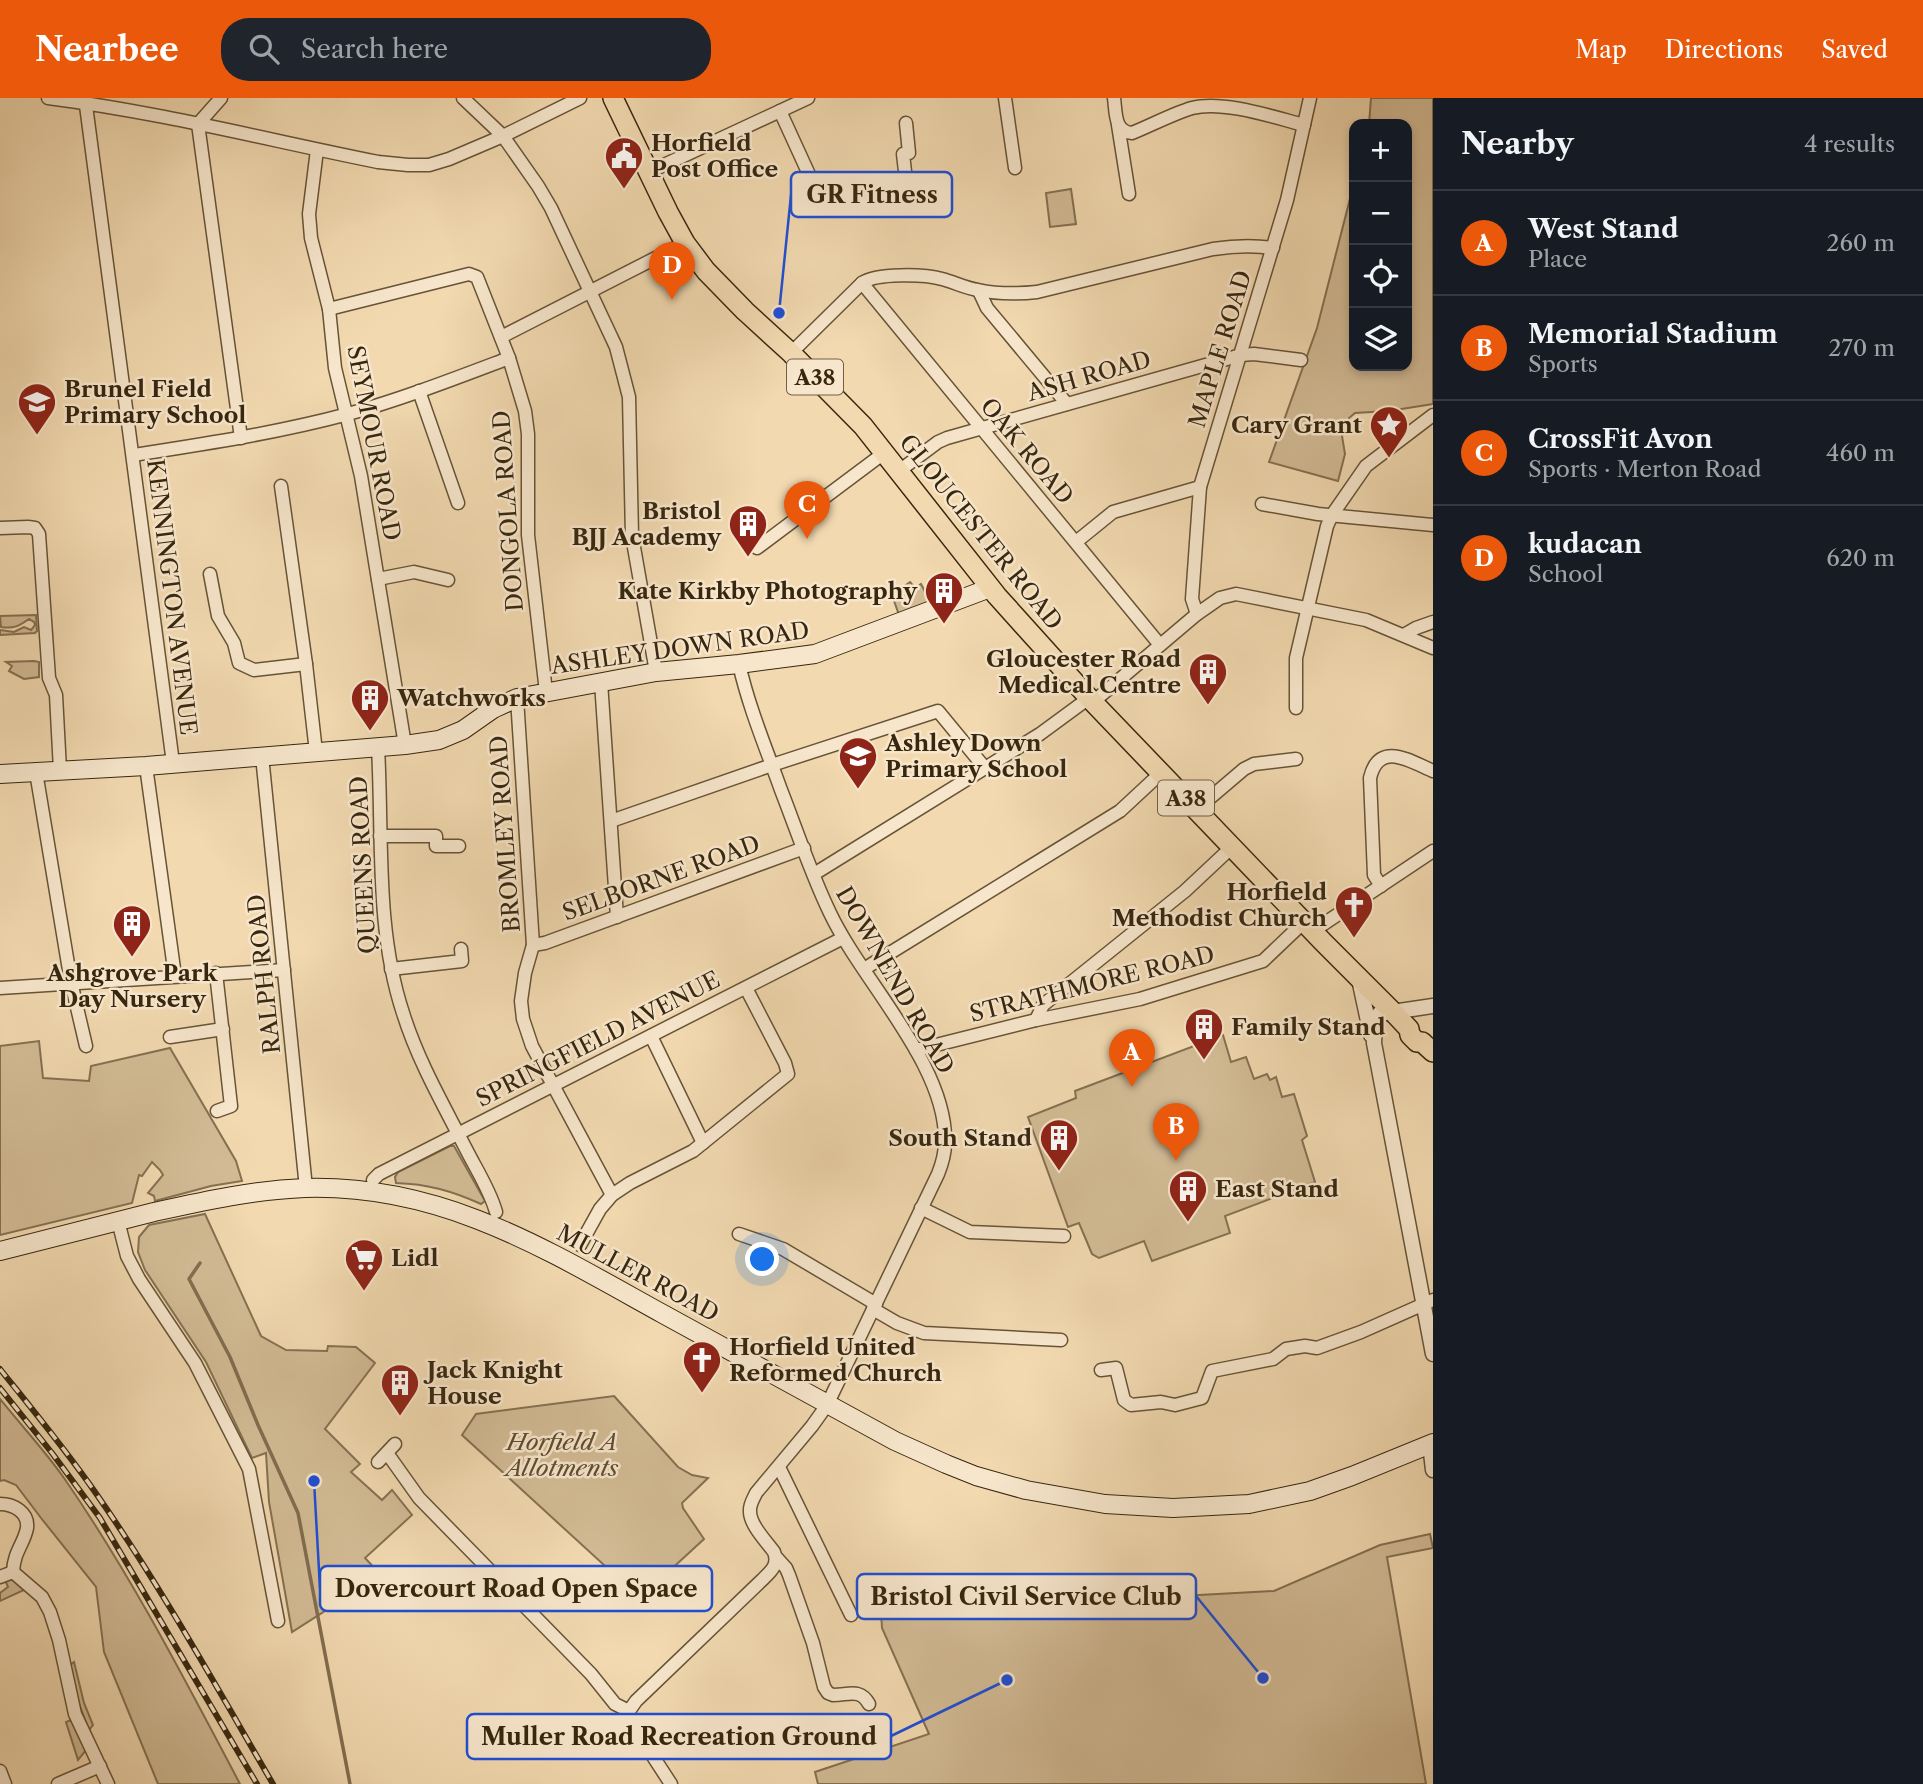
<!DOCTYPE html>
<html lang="en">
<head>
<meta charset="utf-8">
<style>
  :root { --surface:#171b24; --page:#20242c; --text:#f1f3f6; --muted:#9ea1a6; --line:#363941; --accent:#ea580c }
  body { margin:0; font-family:"Libre Caslon Text",serif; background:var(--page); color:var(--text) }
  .controls { position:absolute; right:21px; top:21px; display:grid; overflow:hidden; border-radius:14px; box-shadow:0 4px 10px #0003 }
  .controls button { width:63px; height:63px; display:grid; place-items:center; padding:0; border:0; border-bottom:2px solid var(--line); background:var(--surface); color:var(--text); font:35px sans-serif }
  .you { position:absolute; left:763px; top:1162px; width:24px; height:24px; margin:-18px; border:5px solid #fff; border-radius:50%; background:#1a73e8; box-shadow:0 0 0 10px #1a73e833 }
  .badge { display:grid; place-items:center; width:46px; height:46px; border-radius:50%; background:var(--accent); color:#fff; font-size:23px; font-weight:700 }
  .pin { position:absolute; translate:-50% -58px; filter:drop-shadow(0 2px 4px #0008) }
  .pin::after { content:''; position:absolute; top:37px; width:24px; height:21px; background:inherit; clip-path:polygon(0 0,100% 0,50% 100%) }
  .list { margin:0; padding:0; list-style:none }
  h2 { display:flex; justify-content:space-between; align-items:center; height:91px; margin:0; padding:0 28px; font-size:30px }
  h2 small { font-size:23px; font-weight:400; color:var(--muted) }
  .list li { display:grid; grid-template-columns:46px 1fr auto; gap:21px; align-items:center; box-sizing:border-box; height:105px; padding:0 28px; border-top:2px solid var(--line) }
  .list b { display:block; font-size:26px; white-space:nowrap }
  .list p { margin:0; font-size:23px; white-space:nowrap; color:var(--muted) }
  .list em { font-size:23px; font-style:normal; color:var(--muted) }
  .icon { flex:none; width:38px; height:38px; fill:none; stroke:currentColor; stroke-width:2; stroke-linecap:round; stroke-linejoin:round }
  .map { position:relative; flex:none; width:1433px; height:1686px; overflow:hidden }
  header { display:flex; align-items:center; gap:42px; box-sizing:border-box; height:98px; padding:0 35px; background:var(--accent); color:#fff }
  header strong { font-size:33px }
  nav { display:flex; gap:38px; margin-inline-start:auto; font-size:24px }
  .search { width:490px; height:63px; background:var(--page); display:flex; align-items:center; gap:18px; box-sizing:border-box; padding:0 24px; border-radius:28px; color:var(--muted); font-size:26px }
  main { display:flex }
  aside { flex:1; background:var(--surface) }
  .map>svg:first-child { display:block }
</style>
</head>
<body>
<header>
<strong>Nearbee</strong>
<div class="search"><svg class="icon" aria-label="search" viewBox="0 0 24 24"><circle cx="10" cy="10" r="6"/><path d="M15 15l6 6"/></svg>Search here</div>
<nav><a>Map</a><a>Directions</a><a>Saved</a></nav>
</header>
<main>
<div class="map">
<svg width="1433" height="1686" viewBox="0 0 1433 1686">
  <rect width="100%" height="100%" fill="#f2d9b0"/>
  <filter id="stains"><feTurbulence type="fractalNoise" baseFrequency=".00286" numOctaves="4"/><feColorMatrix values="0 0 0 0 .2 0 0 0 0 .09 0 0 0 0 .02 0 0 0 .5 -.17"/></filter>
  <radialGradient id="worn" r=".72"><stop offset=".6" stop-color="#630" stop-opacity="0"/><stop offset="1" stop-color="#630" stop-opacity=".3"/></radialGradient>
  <g fill="#d2bb95" stroke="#847152" stroke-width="2">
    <polygon points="1371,0 1433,0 1433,306 1389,313 1355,315 1349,320 1342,338 1345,356 1338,383 1269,364 1317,230 1354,85 1354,268 1407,268 1407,26 1369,26"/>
    <polygon points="1071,91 1076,126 1050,129 1046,95"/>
    <polygon points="910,484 915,490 921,486 931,505 899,517 892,497"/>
    <path d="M 36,517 L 37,533 L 35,535 L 0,537 L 0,532 L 14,534 L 24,529 L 31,532 L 35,527 L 34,524 L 29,521 C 19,528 14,531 1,529 L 0,518 Z"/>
    <polygon points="34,563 39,564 39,579 24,581 9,573 12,568 6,564"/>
    <polygon points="1223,937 1231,964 1246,959 1254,981 1267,976 1270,982 1276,979 1282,999 1294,996 1307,1038 1302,1042 1315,1084 1225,1118 1230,1135 1152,1163 1144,1143 1099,1160 1092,1156 1079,1125 1068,1129 1028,1019 1076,1000 1075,993"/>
    <polygon points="39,943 43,980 89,983 91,968 170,950 236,1063 242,1083 211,1088 155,1103 154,1098 148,1095 163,1077 160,1072 152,1064 142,1078 139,1077 132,1105 0,1137 0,948"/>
    <path d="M 450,1048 L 454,1048 L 485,1103 L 481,1106 C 452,1093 428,1086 396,1085 L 395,1079 L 398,1074 Z"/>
    <polygon points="205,1116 261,1238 286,1252 327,1253 328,1248 356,1249 375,1265 325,1331 360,1366 351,1374 382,1402 392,1392 412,1417 365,1460 381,1477 292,1534 269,1404 266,1355 252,1360 206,1264 145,1172 138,1154 139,1139 149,1127"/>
    <polygon points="614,1298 678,1369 692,1377 708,1380 682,1405 683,1410 704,1441 640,1500 462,1337 476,1316"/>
    <path d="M 0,1301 C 21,1327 45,1353 64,1380 C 131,1477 185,1582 240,1686 L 158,1686 L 104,1554 L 96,1489 L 41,1420 L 16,1387 L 4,1382 L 0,1383 Z"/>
    <polygon points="1430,1436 1433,1450 1387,1459 1426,1686 818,1686 815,1674 929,1636 882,1530 880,1498 949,1485 1119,1495 1126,1506 1127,1501 1274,1493 1380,1447"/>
    <polygon points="9,1481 14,1482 24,1492 0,1503 0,1495 8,1489 5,1482"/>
    <polygon points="74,1564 84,1605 93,1627 89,1632 76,1598 69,1568"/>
    <polygon points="71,1622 87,1651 78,1662 66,1624"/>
  </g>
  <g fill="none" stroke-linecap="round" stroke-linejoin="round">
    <polyline stroke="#816d4f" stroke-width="3.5" points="200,1165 189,1181 230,1259 258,1327 298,1415 350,1686"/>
    <g stroke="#665437" stroke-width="15">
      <g id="minor">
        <path d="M 48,0 C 159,14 268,42 378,64 L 408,67 L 429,67 L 449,61 L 503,38 L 580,0"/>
        <polyline points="85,0 173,665"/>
        <polyline points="221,0 198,26 241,340"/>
        <polyline points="463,0 503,38 538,88 551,110 616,249 629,299 632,438 656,574"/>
        <polyline points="1005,0 1015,70"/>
        <path d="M 1114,0 C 1116,14 1114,34 1132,35 C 1152,27 1172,16 1192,10 C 1223,2 1273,19 1304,27"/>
        <polyline points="780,13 818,96 906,82 903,56 909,55 906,25"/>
        <polyline points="1118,27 1129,96"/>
        <polyline points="317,52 309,116 311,140 329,211 335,270 361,378 405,647"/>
        <polyline points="649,74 808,0"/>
        <polyline points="862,185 1160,547"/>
        <polyline points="979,193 987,210 1067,306"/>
        <polyline points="329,211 469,176 477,179 509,260 525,313 528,336 528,437 546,594"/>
        <polyline points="501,239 685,145"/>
        <path d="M 791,255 L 862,185 C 876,175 924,176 942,181 C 954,184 965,190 978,192 C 997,196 1018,196 1037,194 L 1213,151 C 1233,148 1252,147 1273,150"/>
        <polyline points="419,293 458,405"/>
        <path d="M 133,357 C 204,346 277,335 348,316 C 402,301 456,280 509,260"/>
        <polyline points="899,373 938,344 947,340 1241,257 1254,256 1301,262"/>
        <polyline points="281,388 306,566 316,654"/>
        <polyline points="1262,406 1318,416 1433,427"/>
        <polyline points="0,430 28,429 35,430 39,436 49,580 56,597 60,672"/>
        <polyline points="1076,444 1113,414 1200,389"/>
        <polyline points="757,450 884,355"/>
        <polyline points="210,476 218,518 234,545 239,565 254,572 306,566"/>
        <polyline points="378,481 414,474 448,482"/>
        <polyline points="1197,516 1192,501 1200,389 1287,102 1310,0"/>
        <polyline points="1404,537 1416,530 1433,524"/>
        <polyline points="601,584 617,819"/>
        <polyline points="517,600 533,847 525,875 521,903 523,921 532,948 612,1097"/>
        <polyline points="1093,604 1197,516 1220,500 1236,496 1366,522 1433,550"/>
        <polyline points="1296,610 1296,560 1327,428 1332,417 1366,368 1433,317"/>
        <path d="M 378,650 C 383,738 375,830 403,915 C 418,963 443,1006 466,1051 C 476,1071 490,1092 496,1114"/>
        <polyline points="262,658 306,1090"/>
        <polyline points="146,668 175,878"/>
        <polyline points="36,674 71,884 86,948"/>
        <polyline points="1197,711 1244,671 1254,666 1296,661"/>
        <polyline points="611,723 772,667 938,613 985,670"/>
        <polyline points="380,738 436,738 436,748 459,748"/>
        <polyline points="814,776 1040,636 1089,600"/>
        <path d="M 1381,788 L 1374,777 L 1370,680 C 1379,642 1410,663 1433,673"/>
        <polyline points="1313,833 1433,753"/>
        <polyline points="533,847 545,845 804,750"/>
        <polyline points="391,871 462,863 461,851"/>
        <polyline points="864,871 1120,713 1162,674"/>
        <polyline points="216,875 231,1008 217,1013"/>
        <polyline points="0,890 284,872"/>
        <polyline points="1036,922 1043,907 1185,793 1233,748"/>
        <polyline points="651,938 703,1045"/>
        <polyline points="170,939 223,931"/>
        <polyline points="916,952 1036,922 1140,901 1263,863 1304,824"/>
        <polyline points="373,1082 379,1076 843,840"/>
        <polyline points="921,1110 970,1134 1064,1138"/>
        <polyline points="118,1123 127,1158 139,1181 195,1265 249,1371 278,1523"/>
        <polyline points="739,1136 783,1151 876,1206"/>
        <polyline points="580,1147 600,1111 612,1097 630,1085 693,1053 788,976 785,965 746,890"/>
        <polyline points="873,1211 897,1225 924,1235 1061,1242"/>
        <polyline points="1101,1272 1116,1270 1124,1302 1131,1307 1161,1304 1175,1307 1202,1300 1212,1273 1273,1261 1286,1251 1305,1248 1317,1250 1361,1234 1433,1202"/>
        <polyline points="387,1355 419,1400 591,1576 615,1606 629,1613"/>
        <polyline points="378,1364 395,1346"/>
        <polyline points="779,1369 851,1517"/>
        <path d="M 0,1406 C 13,1406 29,1414 27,1430 C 24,1446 14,1453 13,1474"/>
        <path d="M 776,1459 L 786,1470 L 789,1477 L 813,1545 L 824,1589 L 828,1595 L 833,1597 C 849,1597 860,1590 869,1606"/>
        <polyline points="0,1479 13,1474 42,1499 50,1514 59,1542 75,1616 108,1686"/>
        <path d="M 629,1613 L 636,1603 L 762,1482 C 771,1473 779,1467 774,1454 C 766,1443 749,1426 750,1412 C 750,1405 754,1400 756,1395 L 812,1328 L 827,1307 L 938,1076 C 942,1066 945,1056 945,1045 C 948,968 862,883 830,815 C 811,776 797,733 781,692 C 766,650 749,610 739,566"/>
        <polyline points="629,1613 630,1623 671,1686"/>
        <polyline points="0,1673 5,1686"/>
        <polyline points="58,1686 100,1668"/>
      </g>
    </g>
    <g stroke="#665437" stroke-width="17">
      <g id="tertiary">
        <polyline points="1359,881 1371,937"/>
        <polyline points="1433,908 1379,916 1375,923 1374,945 1433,1256"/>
        <polyline points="1430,1346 1433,1372"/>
      </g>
    </g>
    <g stroke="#37270f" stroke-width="20">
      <g id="secondary">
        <polyline points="0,676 146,668 405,647 439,642 463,632 493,611 517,600 656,574 739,566 815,556 990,490"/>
        <path d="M 0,1153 C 51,1140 102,1127 154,1114 C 204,1103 253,1092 305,1090 C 443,1086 547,1152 663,1216 C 741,1258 817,1301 895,1343 L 946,1366 L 976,1378 L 1026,1392 L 1105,1406 L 1173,1410 L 1249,1406 L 1310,1393 L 1352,1378 L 1433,1345"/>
      </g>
    </g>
    <g stroke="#37270f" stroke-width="22">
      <polyline id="primary" points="613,0 668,114 685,145 706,173 745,213 791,255 863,328 997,498 1089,600 1324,845 1394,915 1409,931 1410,937 1417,944 1422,944 1433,954"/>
    </g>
    <use href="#minor" stroke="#f7e6cc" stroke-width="12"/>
    <use href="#tertiary" stroke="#f7e6cc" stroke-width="14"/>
    <use href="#secondary" stroke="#f7e6cc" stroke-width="18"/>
    <use href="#primary" stroke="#f2d9b0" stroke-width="19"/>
    <g stroke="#37270f" stroke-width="6">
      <g id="rail">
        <path d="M 0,1271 C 32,1311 65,1351 95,1394 C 160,1487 216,1588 273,1686"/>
        <polyline points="0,1290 52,1355 100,1420 257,1686"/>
      </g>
    </g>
    <use href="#rail" stroke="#f7e6cc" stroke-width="3.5" stroke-dasharray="10" stroke-linecap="butt"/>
  </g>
  <defs>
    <g id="civic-pin" transform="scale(2.0125)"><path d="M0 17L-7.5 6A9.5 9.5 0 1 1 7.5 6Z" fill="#8f2418" stroke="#f7e6cc"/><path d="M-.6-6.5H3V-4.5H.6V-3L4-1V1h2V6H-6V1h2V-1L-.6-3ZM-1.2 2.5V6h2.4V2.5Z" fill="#fff"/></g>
    <g id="school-pin" transform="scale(2.0125)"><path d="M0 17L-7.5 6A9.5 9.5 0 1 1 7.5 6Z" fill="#8f2418" stroke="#f7e6cc"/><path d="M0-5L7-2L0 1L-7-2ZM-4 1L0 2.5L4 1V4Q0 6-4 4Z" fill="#fff"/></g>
    <g id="sight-pin" transform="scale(2.0125)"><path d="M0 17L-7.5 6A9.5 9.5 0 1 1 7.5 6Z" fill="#8f2418" stroke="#f7e6cc"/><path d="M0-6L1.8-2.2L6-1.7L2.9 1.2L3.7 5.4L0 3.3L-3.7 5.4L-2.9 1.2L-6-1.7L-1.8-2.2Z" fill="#fff"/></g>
    <g id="building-pin" transform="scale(2.0125)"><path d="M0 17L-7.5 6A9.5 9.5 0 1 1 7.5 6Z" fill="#8f2418" stroke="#f7e6cc"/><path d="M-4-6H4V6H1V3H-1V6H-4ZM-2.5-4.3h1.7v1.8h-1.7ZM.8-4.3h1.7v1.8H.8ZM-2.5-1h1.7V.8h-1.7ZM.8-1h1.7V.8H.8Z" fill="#fff"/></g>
    <g id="church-pin" transform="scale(2.0125)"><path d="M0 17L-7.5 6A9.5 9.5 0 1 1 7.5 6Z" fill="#8f2418" stroke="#f7e6cc"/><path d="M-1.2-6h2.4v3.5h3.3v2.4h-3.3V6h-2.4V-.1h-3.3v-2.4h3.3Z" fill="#fff"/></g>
    <g id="supermarket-pin" transform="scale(2.0125)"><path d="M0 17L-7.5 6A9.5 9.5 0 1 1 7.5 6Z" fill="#8f2418" stroke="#f7e6cc"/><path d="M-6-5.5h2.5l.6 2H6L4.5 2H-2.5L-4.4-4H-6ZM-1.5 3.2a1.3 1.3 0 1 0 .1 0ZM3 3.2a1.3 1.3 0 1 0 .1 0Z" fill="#fff"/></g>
  </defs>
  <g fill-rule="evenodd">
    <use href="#civic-pin" x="624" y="58"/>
    <use href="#school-pin" x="37" y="304"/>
    <use href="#sight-pin" x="1389" y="327"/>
    <use href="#building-pin" x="748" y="426"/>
    <use href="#building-pin" x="944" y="493"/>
    <use href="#building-pin" x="1208" y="574"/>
    <use href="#building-pin" x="370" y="600"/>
    <use href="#school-pin" x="858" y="658"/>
    <use href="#church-pin" x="1354" y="807"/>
    <use href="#building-pin" x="132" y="826"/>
    <use href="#building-pin" x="1204" y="929"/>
    <use href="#building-pin" x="1059" y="1040"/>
    <use href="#building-pin" x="1188" y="1091"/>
    <use href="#supermarket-pin" x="364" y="1160"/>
    <use href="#church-pin" x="702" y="1262"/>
    <use href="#building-pin" x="400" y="1285"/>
  </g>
  <g text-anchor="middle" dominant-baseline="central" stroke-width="5" stroke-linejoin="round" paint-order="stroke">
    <g fill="#f7e6cc" stroke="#716048" stroke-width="2">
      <rect x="787" y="261.5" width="56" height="35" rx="5"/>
      <rect x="1158" y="682.5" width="56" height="35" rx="5"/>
    </g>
    <g font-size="21" font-weight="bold" fill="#37270f">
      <text x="815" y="279">A38</text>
      <text x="1186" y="700">A38</text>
    </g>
    <g font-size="23" font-weight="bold" fill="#37270f" stroke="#f7e6cc" text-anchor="start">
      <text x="651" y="45">Horfield<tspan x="651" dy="26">Post Office</tspan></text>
      <text x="64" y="291">Brunel Field<tspan x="64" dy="26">Primary School</tspan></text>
      <text x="1362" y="327" text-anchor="end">Cary Grant</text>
      <text x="721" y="413" text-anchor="end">Bristol<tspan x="721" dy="26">BJJ Academy</tspan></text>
      <text x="917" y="493" text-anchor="end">Kate Kirkby Photography</text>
      <text x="1181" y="561" text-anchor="end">Gloucester Road<tspan x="1181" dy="26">Medical Centre</tspan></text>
      <text x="397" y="600">Watchworks</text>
      <text x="885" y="645">Ashley Down<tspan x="885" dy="26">Primary School</tspan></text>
      <text x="1327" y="794" text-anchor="end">Horfield<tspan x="1327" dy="26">Methodist Church</tspan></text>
      <text x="132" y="875" text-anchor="middle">Ashgrove Park<tspan x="132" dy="26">Day Nursery</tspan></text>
      <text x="1231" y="929">Family Stand</text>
      <text x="1032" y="1040" text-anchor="end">South Stand</text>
      <text x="1215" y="1091">East Stand</text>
      <text x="391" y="1160">Lidl</text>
      <text x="729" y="1249">Horfield United<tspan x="729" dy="26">Reformed Church</tspan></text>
      <text x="427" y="1272">Jack Knight<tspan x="427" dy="26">House</tspan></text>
    </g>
    <g font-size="23" fill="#37270f" stroke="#f7e6cc">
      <text transform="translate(1220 251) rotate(-73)">MAPLE ROAD</text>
      <text transform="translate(1089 278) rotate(-16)">ASH ROAD</text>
      <text transform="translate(374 345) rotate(79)">SEYMOUR ROAD</text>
      <text transform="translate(1027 353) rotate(50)">OAK ROAD</text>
      <text transform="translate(508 413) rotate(-94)">DONGOLA ROAD</text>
      <text transform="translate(981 434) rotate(51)">GLOUCESTER ROAD</text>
      <text transform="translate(172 499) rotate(83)">KENNINGTON AVENUE</text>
      <text transform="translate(680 550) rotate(-8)">ASHLEY DOWN ROAD</text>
      <text transform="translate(505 736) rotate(-94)">BROMLEY ROAD</text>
      <text transform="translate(363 767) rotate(-93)">QUEENS ROAD</text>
      <text transform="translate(661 780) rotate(-20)">SELBORNE ROAD</text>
      <text transform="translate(264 876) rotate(-96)">RALPH ROAD</text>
      <text transform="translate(895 882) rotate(60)">DOWNEND ROAD</text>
      <text transform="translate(1092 886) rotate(-14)">STRATHMORE ROAD</text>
      <text transform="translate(598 941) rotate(-27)">SPRINGFIELD AVENUE</text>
      <text transform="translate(638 1175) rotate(28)">MULLER ROAD</text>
    </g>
    <g font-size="23" font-style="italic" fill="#5e4c30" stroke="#f7e6cc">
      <text x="562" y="1344">Horfield A<tspan x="562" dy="26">Allotments</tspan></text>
    </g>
  </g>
  <path fill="none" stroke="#1d4ed8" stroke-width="2.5" d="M779 215L791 97M314 1383L320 1490M1263 1580L1196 1498M1007 1582L891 1638"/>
  <g fill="#1d4ed8" stroke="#f7e6cc" stroke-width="2.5">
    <circle cx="779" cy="215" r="7"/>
    <circle cx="314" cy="1383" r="7"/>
    <circle cx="1263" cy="1580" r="7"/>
    <circle cx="1007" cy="1582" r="7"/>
  </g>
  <g fill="#f7e6cc" stroke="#1d4ed8" stroke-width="2.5">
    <rect x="791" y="74" width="161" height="45" rx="7"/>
    <rect x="320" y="1468" width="392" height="45" rx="7"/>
    <rect x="857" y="1476" width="339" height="45" rx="7"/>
    <rect x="467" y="1616" width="424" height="45" rx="7"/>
  </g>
  <g font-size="24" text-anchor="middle" font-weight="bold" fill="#37270f">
    <text x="872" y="105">GR Fitness</text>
    <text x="516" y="1499">Dovercourt Road Open Space</text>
    <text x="1026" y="1507">Bristol Civil Service Club</text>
    <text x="679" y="1647">Muller Road Recreation Ground</text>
  </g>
  <rect width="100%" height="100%" filter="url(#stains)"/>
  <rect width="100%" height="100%" fill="url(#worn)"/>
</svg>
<div class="controls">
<button>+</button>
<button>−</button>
<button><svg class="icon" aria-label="locate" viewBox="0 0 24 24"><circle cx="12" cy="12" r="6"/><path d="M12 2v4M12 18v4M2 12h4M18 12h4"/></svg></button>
<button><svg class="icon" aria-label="layers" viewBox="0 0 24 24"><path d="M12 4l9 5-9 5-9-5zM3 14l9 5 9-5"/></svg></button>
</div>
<div class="you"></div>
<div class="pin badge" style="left:1132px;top:989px">A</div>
<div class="pin badge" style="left:1176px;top:1063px">B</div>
<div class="pin badge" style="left:807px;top:441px">C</div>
<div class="pin badge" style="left:672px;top:202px">D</div>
</div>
<aside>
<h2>Nearby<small>4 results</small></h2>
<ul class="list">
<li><span class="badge">A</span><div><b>West Stand</b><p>Place</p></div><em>260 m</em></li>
<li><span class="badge">B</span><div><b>Memorial Stadium</b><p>Sports</p></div><em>270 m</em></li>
<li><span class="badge">C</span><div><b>CrossFit Avon</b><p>Sports · Merton Road</p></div><em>460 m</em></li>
<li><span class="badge">D</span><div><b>kudacan</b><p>School</p></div><em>620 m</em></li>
</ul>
</aside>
</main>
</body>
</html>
